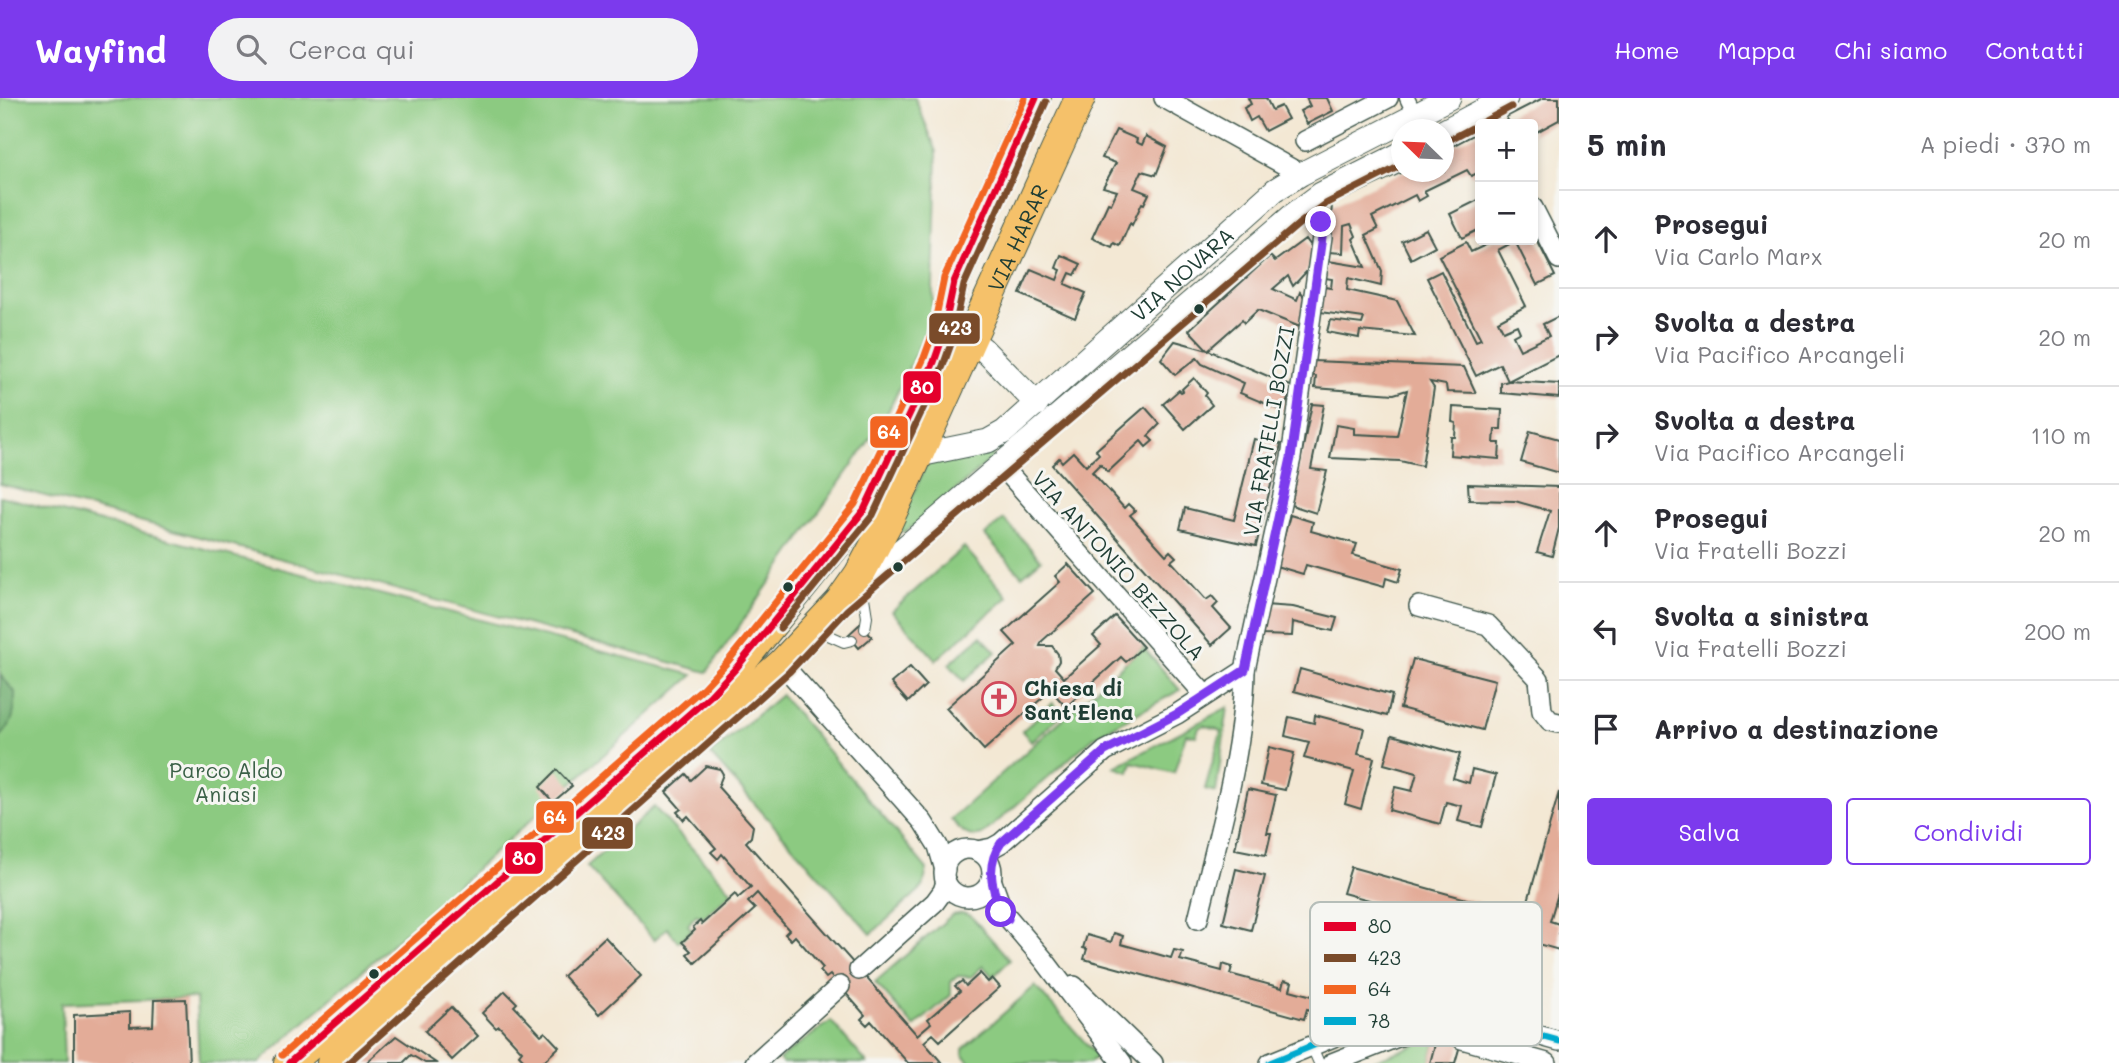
<!DOCTYPE html>
<html lang="it">
<head>
<meta charset="utf-8">
<style>
  :root { --surface:#fff; --page:#f2f2f3; --text:#2b2b33; --muted:#7c7c81; --line:#e1e1e2; --accent:#7c3aed }
  body { margin:0; font-family:Mali,sans-serif; background:var(--page); color:var(--text) }
  .controls { position:absolute; right:21px; top:21px; display:grid; overflow:hidden; border-radius:7px; box-shadow:0 4px 10px #0003 }
  .controls button { width:63px; height:63px; display:grid; place-items:center; padding:0; border:0; border-bottom:2px solid var(--line); background:var(--surface); color:var(--text); font:35px sans-serif }
  .compass { position:absolute; left:1391px; top:21px; width:63px; height:63px; border-radius:50%; background:var(--surface); box-shadow:0 4px 10px #0003; rotate:293deg }
  .stop { position:absolute; width:21px; height:21px; margin:-16px; border:5px solid #7c3aed; border-radius:50%; background:#fff }
  .stop.end { background:#7c3aed; border-color:#fff; box-shadow:0 2px 7px #0008 }
  .list { margin:0; padding:0; list-style:none }
  h2 { display:flex; justify-content:space-between; align-items:center; height:91px; margin:0; padding:0 28px; font-size:30px }
  h2 small { font-size:23px; font-weight:400; color:var(--muted) }
  .list li { display:grid; grid-template-columns:46px 1fr auto; gap:21px; align-items:center; box-sizing:border-box; height:98px; padding:0 28px; border-top:2px solid var(--line) }
  .list b { display:block; font-size:26px; white-space:nowrap }
  .list p { margin:0; font-size:23px; white-space:nowrap; color:var(--muted) }
  .list em { font-size:23px; font-style:normal; color:var(--muted) }
  .actions { display:flex; gap:14px; padding:21px 28px }
  .actions a { flex:1; padding:16px 0; border:2px solid var(--accent); border-radius:7px; text-align:center; font-size:24px; color:var(--accent) }
  .actions .main { background:var(--accent); color:#fff }
  .icon { flex:none; width:38px; height:38px; fill:none; stroke:currentColor; stroke-width:2; stroke-linecap:round; stroke-linejoin:round }
  .map { position:relative; flex:none; width:1559px; height:965px; overflow:hidden }
  header { display:flex; align-items:center; gap:42px; box-sizing:border-box; height:98px; padding:0 35px; background:var(--accent); color:#fff }
  header strong { font-size:33px }
  nav { display:flex; gap:38px; margin-inline-start:auto; font-size:24px }
  .search { width:490px; height:63px; background:var(--page); display:flex; align-items:center; gap:18px; box-sizing:border-box; padding:0 24px; border-radius:38px; color:var(--muted); font-size:26px }
  main { display:flex }
  aside { flex:1; background:var(--surface) }
  .map>svg:first-child { display:block }
</style>
</head>
<body>
<header>
<strong>Wayfind</strong>
<div class="search"><svg class="icon" aria-label="search" viewBox="0 0 24 24"><circle cx="10" cy="10" r="6"/><path d="M15 15l6 6"/></svg>Cerca qui</div>
<nav><a>Home</a><a>Mappa</a><a>Chi siamo</a><a>Contatti</a></nav>
</header>
<main>
<div class="map">
<svg width="1559" height="965" viewBox="0 0 1559 965">
  <rect width="100%" height="100%" fill="#f6f6f2"/>
  <filter id="ink" filterUnits="userSpaceOnUse"><feTurbulence type="fractalNoise" baseFrequency=".0143" numOctaves="2"/><feDisplacementMap in="SourceGraphic" scale="14" xChannelSelector="R" yChannelSelector="G"/><feConvolveMatrix kernelMatrix="1 2 1 2 8 2 1 2 1" color-interpolation-filters="sRGB"/></filter>
  <filter id="wash" filterUnits="userSpaceOnUse"><feTurbulence type="fractalNoise" baseFrequency=".00686" numOctaves="4" result="noise"/><feDisplacementMap in="SourceGraphic" scale="28" xChannelSelector="R" yChannelSelector="G"/><feGaussianBlur stdDeviation="1.57" result="paint"/><feColorMatrix in="noise" values="0 0 0 0 0 0 0 0 0 0 0 0 0 0 0 0 0 1.4 0 .05"/><feComposite in="paint" operator="in"/></filter>
  <g filter="url(#wash)">
    <rect width="100%" height="100%" fill="#f3e8d4"/>
    <g fill="#8cca81" stroke="#56845a" stroke-width="2">
      <polygon points="0,0 915,0 937,54 932,221 885,320 707,574 0,386"/>
      <polygon points="991,352 994,353 992,360 920,424 904,434 898,432 926,366"/>
      <polygon points="0,398 693,577 259,965 199,965 196,900 62,905 64,965 0,965"/>
      <polygon points="1004,421 1041,462 1022,478 985,437"/>
      <polygon points="964,449 1008,499 936,562 892,513"/>
      <polygon points="981,538 996,554 964,583 949,566"/>
      <path d="M 1143,549 L 1180,592 L 1094,639 L 982,737 C 967,742 960,731 951,721 Z"/>
      <polygon points="781,597 927,771 923,789 871,836 710,656"/>
      <polygon points="1053,605 1062,616 1032,644 1022,633"/>
      <polygon points="1228,609 1216,694 1205,691 1221,634 1217,631 1204,627 1199,630 1196,638 1186,636 1174,675 1132,664 1129,674 1114,669"/>
      <polygon points="654,709 732,794 704,819 696,817 688,827 692,832 678,844 667,830 654,842 587,768"/>
      <polygon points="963,815 971,818 1010,862 993,879 983,868 971,879 958,878 951,884 951,897 914,929 875,884 952,817"/>
      <polygon points="1035,888 1097,958 1089,965 971,965 963,956 963,951"/>
      <polygon points="831,923 867,965 782,965 779,961"/>
      <polygon points="1425,943 1435,945 1430,965 1368,965"/>
    </g>
    <path fill="#71ae6f" stroke="#487652" stroke-width="2" d="M 0,577 L 15,594 C 15,613 14,626 0,639 Z"/>
    <g id="blocks">
      <g fill="#e3ac98">
        <polygon points="1248,0 1266,0 1272,12 1281,8 1288,21 1265,33 1257,19 1250,23 1244,10 1251,6"/>
        <polygon points="1306,0 1327,0 1333,13 1307,26 1300,13 1310,8"/>
        <polygon points="1543,0 1559,0 1559,22 1533,36 1533,26 1510,26 1506,19"/>
        <polygon points="1116,32 1137,41 1136,44 1142,47 1146,38 1167,49 1156,77 1142,73 1134,90 1149,96 1144,106 1142,105 1132,127 1130,125 1120,148 1114,145 1112,149 1092,140 1108,105 1111,106 1117,93 1103,89 1116,65 1102,60"/>
        <polygon points="1477,35 1480,41 1480,74 1471,78 1467,72 1424,93 1427,98 1418,103 1415,97 1372,119 1378,131 1366,137 1382,173 1381,188 1348,180 1347,192 1397,203 1415,238 1360,233 1359,240 1327,234 1330,222 1362,226 1364,220 1320,214 1324,189 1331,190 1332,181 1325,180 1328,163 1365,169 1353,141 1356,138 1351,126 1344,128 1343,155 1328,154 1332,107 1402,74 1444,74 1444,52"/>
        <polygon points="1480,101 1480,131 1462,140 1450,116"/>
        <polygon points="1426,131 1435,148 1411,161 1402,143"/>
        <polygon points="1533,134 1555,178 1537,187 1515,143 1498,152 1526,208 1498,223 1503,233 1517,227 1520,234 1513,238 1520,252 1549,238 1543,226 1559,218 1559,257 1508,283 1559,286 1559,300 1501,295 1501,285 1508,283 1500,266 1476,278 1427,180 1441,173 1476,243 1481,241 1439,158 1466,144 1471,154 1496,142 1533,142"/>
        <polygon points="1305,141 1312,151 1307,173 1293,188 1288,178 1273,191 1297,202 1300,194 1305,200 1300,229 1258,212 1244,225 1242,222 1208,252 1293,289 1283,313 1240,295 1244,285 1202,266 1197,260 1175,277 1161,261 1175,243 1208,252 1189,232 1270,158 1275,163"/>
        <polygon points="1061,157 1081,166 1075,177 1070,175 1065,186 1086,195 1075,220 1020,196 1031,171 1057,182 1061,172 1056,170"/>
        <polygon points="1312,263 1464,269 1476,295 1447,294 1446,287 1430,284 1434,290 1422,368 1400,363 1330,360 1336,327 1354,330 1354,336 1397,338 1407,292 1394,296 1315,290 1316,278 1309,277"/>
        <polygon points="1194,280 1207,295 1205,298 1212,307 1185,331 1163,306 1179,292 1181,294 1183,293 1182,291"/>
        <polygon points="1312,306 1324,307 1311,371 1327,373 1316,415 1291,407"/>
        <polygon points="1145,309 1160,326 1148,338 1153,343 1146,349 1141,343 1108,374 1100,366 1092,374 1124,410 1128,406 1135,413 1130,417 1166,457 1170,453 1176,459 1171,463 1206,502 1212,498 1218,505 1213,510 1231,530 1212,547 1052,367 1059,360 1062,364 1073,354 1086,368 1099,356 1096,352"/>
        <polygon points="1453,309 1502,312 1501,331 1495,331 1494,345 1500,345 1499,361 1450,357 1451,339 1455,339 1456,325 1452,324"/>
        <polygon points="1530,333 1559,341 1559,375 1521,364"/>
        <polygon points="1254,341 1281,346 1256,448 1180,431 1185,410 1234,422"/>
        <polygon points="1468,386 1559,389 1559,430 1552,458 1537,454 1550,413 1515,403 1469,402"/>
        <polygon points="1290,417 1313,424 1311,433 1357,446 1353,457 1402,471 1398,484 1386,480 1384,489 1306,467 1303,476 1276,468"/>
        <polygon points="1068,466 1095,496 1042,543 1040,548 1052,548 1058,556 1059,563 1055,570 1064,580 1101,547 1093,538 1115,518 1143,549 1126,564 1121,559 1066,609 1051,592 984,652 946,610 1016,547 1004,534 1060,484 1055,478"/>
        <polygon points="1264,507 1293,509 1337,520 1333,533 1293,524 1292,538 1262,537"/>
        <polygon points="860,526 872,539 859,550 848,537"/>
        <polygon points="1413,561 1495,582 1482,632 1400,610"/>
        <polygon points="910,569 926,587 908,604 891,585"/>
        <polygon points="1300,571 1392,597 1387,618 1294,593"/>
        <polygon points="1315,617 1364,630 1358,656 1374,660 1361,711 1345,706 1354,673 1304,660 1309,644 1285,638 1289,619 1314,625"/>
        <polygon points="1392,637 1460,656 1453,680 1469,685 1472,671 1496,677 1482,729 1458,723 1462,708 1446,704 1440,726 1389,712 1395,689 1412,693 1417,675 1384,666"/>
        <polygon points="1269,649 1294,655 1285,692 1261,687"/>
        <polygon points="706,668 720,671 723,676 718,689 753,728 751,739 746,744 917,937 931,925 928,921 960,893 955,888 962,883 966,888 980,875 988,884 992,880 1000,889 940,943 933,936 924,944 942,965 908,965 871,923 867,927 861,921 865,917 830,877 826,880 820,873 823,870 795,838 791,842 785,836 789,832 757,795 748,804 755,811 695,865 687,856 691,853 682,844 695,832 693,829 700,823 702,826 735,796 738,800 751,789 722,756 718,761 711,754 716,750 688,718 684,722 677,714 681,711 666,694 686,676 691,682"/>
        <polygon points="557,672 572,688 553,704 540,689"/>
        <polygon points="1248,691 1276,697 1267,735 1271,735 1266,757 1235,751"/>
        <polygon points="1559,694 1559,792 1550,823 1559,826 1559,852 1482,830 1478,843 1489,846 1455,965 1430,965 1462,844 1469,846 1473,830 1343,795 1351,769 1524,817"/>
        <polygon points="1236,771 1265,778 1251,832 1223,825"/>
        <polygon points="1114,835 1123,838 1121,846 1171,860 1174,852 1183,854 1180,862 1222,873 1223,866 1232,869 1230,876 1282,890 1284,882 1292,884 1290,892 1316,899 1312,912 1307,911 1304,921 1084,861 1087,851 1083,850 1087,837 1111,844"/>
        <polygon points="605,839 641,878 599,917 563,878"/>
        <polygon points="505,893 517,905 514,908 541,937 545,934 559,949 542,965 527,965 519,957 522,953 499,928 496,930 482,915"/>
        <polygon points="186,901 189,965 74,965 74,917 130,914 130,929 153,928 154,902"/>
        <polygon points="451,909 478,938 452,962 425,933"/>
        <polygon points="396,938 427,959 436,965 425,965 411,957 403,965 366,965"/>
      </g>
    </g>
  </g>
  <g filter="url(#ink)">
    <use href="#blocks" fill-opacity="0" stroke="#3f574c" stroke-width="2"/>
    <g fill="none" stroke-linecap="round" stroke-linejoin="round">
      <g stroke="#3f574c" stroke-width="12">
        <g id="service">
          <polyline points="862,487 867,519 865,531"/>
          <polyline points="819,533 844,544 852,542"/>
          <polyline points="1312,949 1319,965"/>
        </g>
      </g>
      <g stroke="#3f574c" stroke-width="17">
        <polyline id="pedestrian" points="1407,0 1415,17"/>
      </g>
      <g stroke="#3f574c" stroke-width="22">
        <g id="minor">
          <polyline points="1164,0 1301,76"/>
          <polyline points="1305,43 1388,0"/>
          <polyline points="1533,110 1559,161"/>
          <polyline points="1000,366 1205,597"/>
          <polyline points="1419,508 1488,527 1539,581 1542,613 1550,623 1559,625"/>
          <polyline points="782,566 923,724 938,748 945,772"/>
          <circle cx="968" cy="775" r="24"/>
          <polyline points="977,753 992,750 1001,745 1105,653 1177,616 1245,572"/>
          <polyline points="991,781 1003,814 1044,862 1122,965"/>
          <path d="M 1198,821 C 1217,741 1244,654 1245,572 L 1291,360 L 1322,139 L 1321,124 L 1312,102"/>
          <polyline points="859,872 935,804 943,793 946,784"/>
          <polyline points="1074,888 1153,965"/>
          <polyline points="1468,918 1559,943"/>
          <polyline points="1462,941 1547,965"/>
          <polyline points="755,965 840,888"/>
          <polyline points="1270,965 1399,912 1426,908 1444,911"/>
          <polyline points="1332,965 1410,934 1420,932 1437,934"/>
        </g>
      </g>
      <g stroke="#3f574c" stroke-width="25">
        <g id="tertiary">
          <polyline points="1444,33 1506,0"/>
          <polyline points="968,245 982,250 1037,306"/>
          <path id="s1" d="M 905,360 L 988,343 L 1004,334 L 1275,92 L 1301,76 L 1449,0"/>
          <polyline points="856,491 1293,117 1321,96 1402,55"/>
        </g>
      </g>
      <g stroke="#3f574c" stroke-width="32">
        <g id="primary">
          <polyline points="289,965 710,598 737,569 864,412 934,264 942,241 954,184 1036,0"/>
          <path id="s2" d="M 332,965 L 782,566 L 840,504 L 859,477 L 887,425 L 1080,0"/>
        </g>
      </g>
      <use href="#service" stroke="#fff" stroke-width="10"/>
      <use href="#pedestrian" stroke="#fff" stroke-width="14"/>
      <use href="#minor" stroke="#fff" stroke-width="19"/>
      <use href="#tertiary" stroke="#fff" stroke-width="23"/>
      <use href="#primary" stroke="#f5c16b" stroke-width="30"/>
      <g stroke="#f6f6f2" stroke-width="12">
        <polyline id="bus-1" points="289,965 710,598 737,569 864,412 934,264 942,241 954,184 1036,0"/>
      </g>
      <g stroke="#f6f6f2" stroke-width="12">
        <g id="bus-2">
          <polyline points="1449,42 1511,9"/>
          <polyline points="780,530 873,417 943,268 952,243 964,187 1046,4"/>
          <polyline points="348,965 789,574 847,512 1300,125 1327,105 1402,67"/>
        </g>
      </g>
      <g stroke="#f6f6f2" stroke-width="12">
        <polyline id="bus-3" points="282,957 703,590 729,562 855,406 924,260 932,238 944,180 1025,0"/>
      </g>
      <g stroke="#f6f6f2" stroke-width="12">
        <polyline id="bus-4" points="1270,965 1399,912 1412,909 1437,909 1559,943"/>
      </g>
      <use href="#bus-1" stroke="#e4002b" stroke-width="7"/>
      <use href="#bus-2" stroke="#7a4b2a" stroke-width="7"/>
      <use href="#bus-3" stroke="#f26522" stroke-width="7"/>
      <use href="#bus-4" stroke="#00a9ce" stroke-width="7"/>
    </g>
  </g>
  <g fill="none" stroke-linecap="round" stroke-linejoin="round" filter="url(#ink)">
    <path stroke="#7c3aed" stroke-width="9" d="M 1001,814 L 1008,821 C 992,798 984,769 1001,745 L 1105,653 L 1177,616 L 1245,572 L 1291,360 L 1322,139 L 1321,124"/>
  </g>
  <defs>
    <g id="church-ring" transform="scale(1.75)"><circle r="9.5" fill="#f6f6f2" stroke="#d1495b" stroke-width="1.5"/><path d="M-1.2-6h2.4v3.5h3.3v2.4h-3.3V6h-2.4V-.1h-3.3v-2.4h3.3Z" fill="#d1495b"/></g>
  </defs>
  <g fill-rule="evenodd">
    <use href="#church-ring" x="999" y="601"/>
  </g>
  <g fill="#1f3d34" stroke="#f6f6f2" stroke-width="2.5">
    <circle cx="1199" cy="211" r="6"/>
    <circle cx="898" cy="469" r="6"/>
    <circle cx="788" cy="489" r="6"/>
    <circle cx="374" cy="876" r="6"/>
  </g>
  <g text-anchor="middle" dominant-baseline="central" stroke-width="6" stroke-linejoin="round" paint-order="stroke">
    <g font-size="21" fill="#1f3d34" stroke="#f6f6f2">
      <text stroke="none"><textPath href="#s2" startOffset="1092">VIA HARAR</textPath></text>
      <text stroke="none"><textPath href="#s1" startOffset="341">VIA NOVARA</textPath></text>
      <text transform="translate(1268 333) rotate(-80)">VIA FRATELLI BOZZI</text>
      <text transform="translate(1119 467) rotate(48)">VIA ANTONIO BEZZOLA</text>
    </g>
    <g font-size="21" font-weight="bold" fill="#1f3d34" stroke="#f6f6f2" text-anchor="start">
      <text x="1024" y="589">Chiesa di<tspan x="1024" dy="24">Sant'Elena</tspan></text>
    </g>
    <g font-size="21" fill="#3a6047" stroke="#f6f6f2">
      <text x="226" y="671">Parco Aldo<tspan x="226" dy="24">Aniasi</tspan></text>
    </g>
  </g>
  <rect x="1310" y="804" width="232" height="144" rx="10" fill="#f6f6f2" stroke="#b6beb9" stroke-width="2"/>
  <rect x="1324" y="824" width="32" height="9" fill="#e4002b"/>
  <rect x="1324" y="856" width="32" height="8" fill="#7a4b2a"/>
  <rect x="1324" y="887" width="32" height="9" fill="#f26522"/>
  <rect x="1324" y="919" width="32" height="8" fill="#00a9ce"/>
  <g font-size="19" fill="#1f3d34">
    <text x="1368" y="835">80</text>
    <text x="1368" y="867">423</text>
    <text x="1368" y="898">64</text>
    <text x="1368" y="930">78</text>
  </g>
  <g stroke="#f6f6f2" stroke-width="2.5">
    <rect x="928" y="214" width="53" height="33" rx="7" fill="#7a4b2a"/>
    <rect x="902" y="272" width="40" height="34" rx="7" fill="#e4002b"/>
    <rect x="869" y="317" width="40" height="34" rx="7" fill="#f26522"/>
    <rect x="535" y="702" width="40" height="34" rx="7" fill="#f26522"/>
    <rect x="581" y="718" width="53" height="34" rx="7" fill="#7a4b2a"/>
    <rect x="504" y="743" width="40" height="34" rx="7" fill="#e4002b"/>
  </g>
  <g font-size="19" text-anchor="middle" font-weight="bold" fill="#fff">
    <text x="955" y="237">423</text>
    <text x="922" y="296">80</text>
    <text x="889" y="341">64</text>
    <text x="555" y="726">64</text>
    <text x="608" y="742">423</text>
    <text x="524" y="767">80</text>
  </g>
</svg>
<div class="controls">
<button>+</button>
<button>−</button>
</div>
<svg class="compass" viewBox="-18 -18 36 36"><path d="M0-13l5 13h-10z" fill="#e53935"/><path d="M0 13l5-13h-10z" fill="#7c7c81"/></svg>
<div class="stop" style="left:1001px;top:814px"></div>
<div class="stop end" style="left:1321px;top:124px"></div>
</div>
<aside>
<h2>5 min<small>A piedi · 370 m</small></h2>
<ul class="list">
<li><svg class="icon" aria-label="ahead" viewBox="0 0 24 24"><path d="M12 20V5M6 11l6-6 6 6"/></svg><div><b>Prosegui</b><p>Via Carlo Marx</p></div><em>20 m</em></li>
<li><svg class="icon" aria-label="right" viewBox="0 0 24 24"><path d="M7 20v-9h11M14 6l5 5-5 5"/></svg><div><b>Svolta a destra</b><p>Via Pacifico Arcangeli</p></div><em>20 m</em></li>
<li><svg class="icon" aria-label="right" viewBox="0 0 24 24"><path d="M7 20v-9h11M14 6l5 5-5 5"/></svg><div><b>Svolta a destra</b><p>Via Pacifico Arcangeli</p></div><em>110 m</em></li>
<li><svg class="icon" aria-label="ahead" viewBox="0 0 24 24"><path d="M12 20V5M6 11l6-6 6 6"/></svg><div><b>Prosegui</b><p>Via Fratelli Bozzi</p></div><em>20 m</em></li>
<li><svg class="icon" aria-label="left" viewBox="0 0 24 24"><path d="M17 20v-9H6M10 6l-5 5 5 5"/></svg><div><b>Svolta a sinistra</b><p>Via Fratelli Bozzi</p></div><em>200 m</em></li>
<li><svg class="icon" aria-label="arrive" viewBox="0 0 24 24"><path d="M6 21V4h12l-3 4 3 4H6"/></svg><div><b>Arrivo a destinazione</b></div></li>
</ul>
<div class="actions"><a class="main">Salva</a><a>Condividi</a></div>
</aside>
</main>
</body>
</html>
